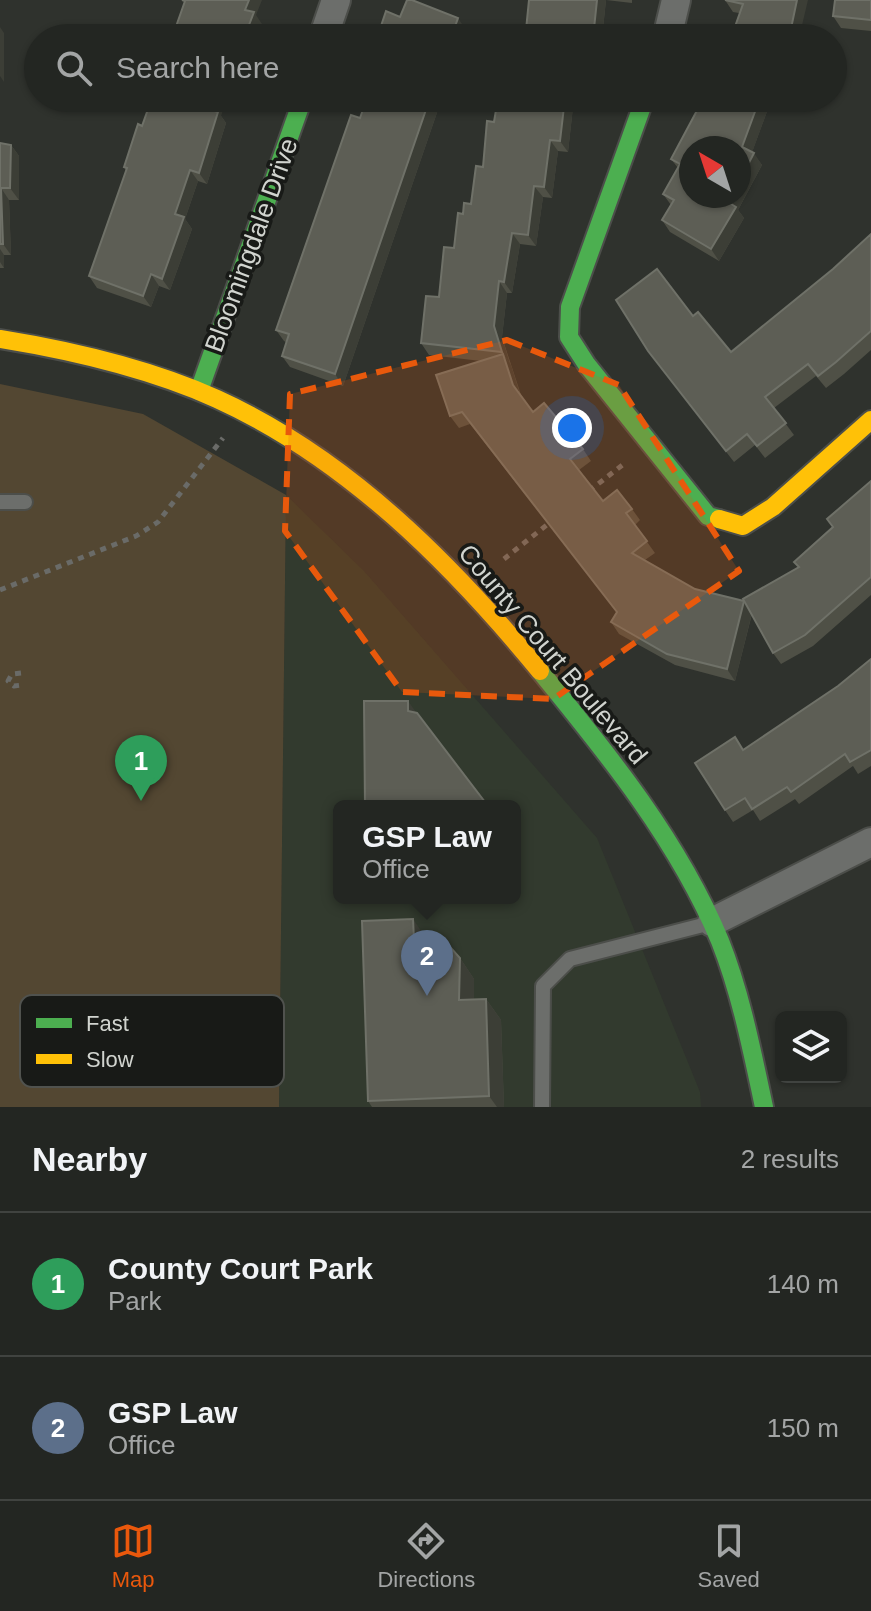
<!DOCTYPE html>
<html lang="en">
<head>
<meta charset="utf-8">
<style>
  :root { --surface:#232622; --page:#2f322f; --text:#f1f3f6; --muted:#a3a5a5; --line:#404340; --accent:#ea580c }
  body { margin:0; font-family:Arial,sans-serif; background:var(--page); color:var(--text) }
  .controls { position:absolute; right:24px; bottom:24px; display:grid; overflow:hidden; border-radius:12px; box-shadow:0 2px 6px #0004 }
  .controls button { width:72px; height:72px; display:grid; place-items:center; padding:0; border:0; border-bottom:2px solid var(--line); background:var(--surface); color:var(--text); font:40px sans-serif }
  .compass { position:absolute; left:679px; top:136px; width:72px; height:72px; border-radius:50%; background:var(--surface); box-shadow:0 2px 6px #0004; rotate:321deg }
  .you { position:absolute; left:572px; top:428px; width:28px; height:28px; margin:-20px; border:6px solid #fff; border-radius:50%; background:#1a73e8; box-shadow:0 0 0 12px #1a73e833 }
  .badge { display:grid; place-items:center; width:52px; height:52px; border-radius:50%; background:var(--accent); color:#fff; font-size:26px; font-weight:700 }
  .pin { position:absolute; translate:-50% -66px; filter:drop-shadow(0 2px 4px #0008) }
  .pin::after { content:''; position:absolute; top:42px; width:28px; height:24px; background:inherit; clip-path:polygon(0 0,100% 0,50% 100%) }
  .popup { position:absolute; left:333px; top:800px; width:188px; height:104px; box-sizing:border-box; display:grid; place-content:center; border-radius:12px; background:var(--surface); filter:drop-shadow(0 2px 6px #0005); font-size:26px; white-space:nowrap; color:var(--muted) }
  .popup b { font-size:30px; color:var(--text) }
  .popup::after { content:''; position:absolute; left:50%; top:100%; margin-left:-16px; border:16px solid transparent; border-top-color:var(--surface) }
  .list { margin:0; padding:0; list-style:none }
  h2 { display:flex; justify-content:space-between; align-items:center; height:104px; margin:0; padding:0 32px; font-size:34px }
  h2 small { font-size:26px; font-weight:400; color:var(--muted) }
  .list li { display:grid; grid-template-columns:52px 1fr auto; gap:24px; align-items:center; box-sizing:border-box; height:144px; padding:0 32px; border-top:2px solid var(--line) }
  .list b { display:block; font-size:30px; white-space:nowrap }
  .list p { margin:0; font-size:26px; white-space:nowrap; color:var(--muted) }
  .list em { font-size:26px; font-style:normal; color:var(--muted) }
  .icon { flex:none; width:44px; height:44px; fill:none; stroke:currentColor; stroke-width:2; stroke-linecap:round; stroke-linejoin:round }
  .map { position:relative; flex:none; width:871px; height:1107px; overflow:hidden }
  .search { position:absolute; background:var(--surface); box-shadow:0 2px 6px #0004; left:24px; right:24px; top:24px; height:88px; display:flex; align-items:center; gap:20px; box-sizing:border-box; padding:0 28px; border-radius:44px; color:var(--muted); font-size:30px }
  .sheet { height:392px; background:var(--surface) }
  nav { display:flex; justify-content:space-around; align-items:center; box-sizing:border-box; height:112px; border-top:2px solid var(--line); background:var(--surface); font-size:22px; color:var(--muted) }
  nav a { display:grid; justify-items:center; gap:4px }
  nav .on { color:var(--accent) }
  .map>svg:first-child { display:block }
</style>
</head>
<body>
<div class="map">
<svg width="871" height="1107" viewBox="0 0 871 1107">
  <rect width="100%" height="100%" fill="#2f322d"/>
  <path fill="#323a2e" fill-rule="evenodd" d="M 286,495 L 364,571 L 597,838 L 700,1092 L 701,1107 L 279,1107 ZM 339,806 L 515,806 L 515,898 L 339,898 Z"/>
  <polygon fill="#534732" points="0,384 143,414 286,495 279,1107 0,1107"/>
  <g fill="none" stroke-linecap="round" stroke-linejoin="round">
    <g stroke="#4c4e4a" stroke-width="18">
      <g id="lane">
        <polyline points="0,502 25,502"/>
        <polyline points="542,1107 543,986 570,959 707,924"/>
      </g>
    </g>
    <g stroke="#4c4e4a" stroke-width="32">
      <g id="street">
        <polyline points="323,38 336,0"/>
        <polyline points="667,38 676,0"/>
        <polyline points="712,922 871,842"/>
      </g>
    </g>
    <g stroke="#4c4e4a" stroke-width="22">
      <g id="fast">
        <polyline points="645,98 570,307 569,337 587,365 708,516 719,519"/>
        <polyline points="199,391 303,98"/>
        <path d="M 540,671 C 608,754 679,842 720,941 C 741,994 752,1051 764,1107"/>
      </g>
    </g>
    <g stroke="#4c4e4a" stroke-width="22">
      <g id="slow">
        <path d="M 0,339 C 74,351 148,368 217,399 C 347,458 451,563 540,671"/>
        <polyline points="719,519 743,526 773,507 871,420"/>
      </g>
    </g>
    <g stroke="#6a6b68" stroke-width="5" stroke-dasharray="6 6" stroke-linecap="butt">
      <polyline points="589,491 625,463"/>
      <polyline points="504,559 553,520"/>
      <polyline points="0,590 136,536 158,522 223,438"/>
      <polyline points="21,673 12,674 8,681 14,686 22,685"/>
    </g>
    <use href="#lane" stroke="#6c6e6b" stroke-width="14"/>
    <use href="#street" stroke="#6c6e6b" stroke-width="28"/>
    <use href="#fast" stroke="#4caf50" stroke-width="18"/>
    <use href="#slow" stroke="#ffc107" stroke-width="18"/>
  </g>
  <g fill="#4f5046">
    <polygon points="529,0 632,0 632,3 606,0 602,38 519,38 526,30"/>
    <polygon points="725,0 808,0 739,13 733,12"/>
    <polygon points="871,0 871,31 841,28 833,16"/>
    <polygon points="367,98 442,98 343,386 290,367 282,356 286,342 284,341 276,330 360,118"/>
    <polygon points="500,98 585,98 584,108 573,107 568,152 558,151 552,198 543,197 536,246 520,244 512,293 507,293 502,337 521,395 533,412 583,449 591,461 579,470 603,501 632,509 640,520 635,525 655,553 645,560 695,589 744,601 798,567 794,562 833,527 827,519 871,481 871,595 813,646 781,664 773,653 752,614 735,681 675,665 619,634 611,622 617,612 470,424 459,428 450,416 481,361 429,355 421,343 439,297 463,214 471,204 483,167 494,122 499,110"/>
    <polygon points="693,98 772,98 752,152 762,165 738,210 744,218 719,261 670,232 662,220 671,205 663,194 678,168 671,159 698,109 692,100"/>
    <polygon points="221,116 226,123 207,184 198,181 185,219 192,229 170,290 159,286 151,307 97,288 89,276 126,171 124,167 142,126"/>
    <polygon points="0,143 11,145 19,156 19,200 9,200 11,255 4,255 4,268 0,268"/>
    <polygon points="871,234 871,350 844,374 826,388 816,376 774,408 794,435 765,458 755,445 734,462 648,351 693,316 731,352 833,269"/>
    <polygon points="871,659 871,766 858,774 853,766 799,804 795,799 760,821 753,810 733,822 725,810 744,749 838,686"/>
    <polygon points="428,939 460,958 474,979 474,999 486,999 501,1020 504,1107 372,1107 368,1101"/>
  </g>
  <g fill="#3c3e36">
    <polygon points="249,0 262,0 256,15 262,24 257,38 244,38 245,10"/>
    <polygon points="597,0 606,0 602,38 593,38"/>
    <polygon points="797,0 808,0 799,38 789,38"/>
    <polygon points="458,18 466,30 463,38 451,38"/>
    <polygon points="0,27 4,33 4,82 0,76"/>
    <polygon points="215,98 227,98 221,116 226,123 207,184 199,173 211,110"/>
    <polygon points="430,98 442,98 343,386 335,374"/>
    <polygon points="565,98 567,98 573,107 568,152 560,141"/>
    <polygon points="577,98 585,98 584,108"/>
    <polygon points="760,98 772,98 750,158 742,147"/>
    <polygon points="550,140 558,151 552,198 544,187"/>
    <polygon points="11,145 19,156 19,200 10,188"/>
    <polygon points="754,153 762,165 738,210 744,218 719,261 711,249 728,202 732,196 739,196 739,182"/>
    <polygon points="190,170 198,181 185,219 192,229 170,290 162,279 175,214"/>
    <polygon points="534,186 543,197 536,246 528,235"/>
    <polygon points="1,188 9,200 11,255 3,244"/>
    <polygon points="512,233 520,244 512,293 504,282"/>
    <polygon points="0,249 4,255 4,268 0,262"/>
    <polygon points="151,274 159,286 151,307 143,296"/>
    <polygon points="499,281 507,293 502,337 510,364 502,352 494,326"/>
    <polygon points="503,354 511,365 521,397 513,385"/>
    <polygon points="744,601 752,613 735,681 727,669"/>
    <polygon points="408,701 423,722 408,711"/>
    <polygon points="413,919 428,941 414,940"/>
    <polygon points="460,958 474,979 474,1021 459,1000"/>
    <polygon points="486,999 501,1020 504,1107 497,1107 489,1096"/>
  </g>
  <g fill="#5d5e55" stroke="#6f7168" stroke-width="2">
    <polygon points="182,0 249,0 245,10 254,12 244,38 172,38 185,1"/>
    <polygon points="407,0 412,0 458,18 451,38 377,38 386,11 400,17"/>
    <polygon points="529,0 597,0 593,38 519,38 520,30 526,30"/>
    <polygon points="725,0 797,0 789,38 731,38 743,4"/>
    <polygon points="835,0 871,0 871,20 833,16"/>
    <polygon points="152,98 215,98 211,110 218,112 199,173 190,170 175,214 184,217 162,279 151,274 143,296 89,276 127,168 124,167 138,124 142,126"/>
    <polygon points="367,98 430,98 335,374 282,356 289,334 276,330 351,115 360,118"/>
    <polygon points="500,98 565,98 560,141 550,140 544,187 534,186 528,235 512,233 504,282 499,281 494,326 502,352 421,343 426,296 439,297 444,247 454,248 458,213 463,214 464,203 471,204 476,166 483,167 487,121 494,122 496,110 499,110"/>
    <polygon points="693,98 760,98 742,147 754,153 739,182 739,148 691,148 691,196 732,196 728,202 736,207 711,249 662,220 674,200 663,194 680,164 671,159 701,103 692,100"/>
    <polygon points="0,143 11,145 10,188 1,188 3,244 0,244"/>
    <polygon points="871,234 871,331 836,362 818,376 808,364 765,397 786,423 757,446 747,434 726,451 648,351 616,300 657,269 693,316 698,312 731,352 833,269"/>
    <polygon points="503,354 513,385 533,412 544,403 583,449 570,459 603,501 617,490 632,509 626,513 647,541 632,553 695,589 744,601 727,669 667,654 611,622 617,612 462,412 450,416 436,375"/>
    <polygon points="871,481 871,577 805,635 773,653 743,599 799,567 794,562 833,527 827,519"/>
    <polygon points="871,659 871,750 850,762 845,754 791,792 787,787 752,809 745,798 725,810 695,763 735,737 743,750 838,686"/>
    <polygon points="364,701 408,701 408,711 417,713 488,806 365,806"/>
    <polygon points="413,919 414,940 443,939 460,958 459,1000 486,999 489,1096 368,1101 362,921"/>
  </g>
  <path fill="#e8590c" fill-opacity="0.2" stroke="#e8590c" stroke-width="6" stroke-dasharray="16 10" stroke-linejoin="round" d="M 507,340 L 619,385 L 739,571 L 553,699 L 402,692 L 285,531 L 290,394 Z"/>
  <g text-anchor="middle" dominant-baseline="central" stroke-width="7" stroke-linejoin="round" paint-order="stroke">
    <g font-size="26" fill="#d1d4cf" stroke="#181a17">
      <text transform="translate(251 245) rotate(-70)">Bloomingdale Drive</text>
      <text transform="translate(553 654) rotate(50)">County Court Boulevard</text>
    </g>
  </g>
  <rect x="20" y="995" width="264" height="92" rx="12" fill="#181a17" stroke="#50524e" stroke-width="2"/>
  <rect x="36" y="1018" width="36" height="10" fill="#4caf50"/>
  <rect x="36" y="1054" width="36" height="10" fill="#ffc107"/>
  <g font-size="22" fill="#d1d4cf">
    <text x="86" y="1031">Fast</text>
    <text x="86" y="1067">Slow</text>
  </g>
</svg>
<div class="controls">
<button><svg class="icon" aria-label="layers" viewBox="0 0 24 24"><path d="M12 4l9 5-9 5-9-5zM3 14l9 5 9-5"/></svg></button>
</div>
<svg class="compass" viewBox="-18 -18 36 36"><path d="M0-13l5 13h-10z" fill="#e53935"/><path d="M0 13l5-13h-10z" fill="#a3a5a5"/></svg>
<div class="you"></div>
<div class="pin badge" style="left:141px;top:801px;background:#2e9e5b">1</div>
<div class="pin badge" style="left:427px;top:996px;background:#5c6f8a">2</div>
<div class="popup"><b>GSP Law</b>Office</div>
<div class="search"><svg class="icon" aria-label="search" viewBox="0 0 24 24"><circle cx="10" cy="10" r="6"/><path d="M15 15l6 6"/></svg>Search here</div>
</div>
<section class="sheet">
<h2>Nearby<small>2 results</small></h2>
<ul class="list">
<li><span class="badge" style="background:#2e9e5b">1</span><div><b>County Court Park</b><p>Park</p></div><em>140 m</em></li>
<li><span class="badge" style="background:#5c6f8a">2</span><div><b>GSP Law</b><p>Office</p></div><em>150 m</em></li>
</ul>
</section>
<nav>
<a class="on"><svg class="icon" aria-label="map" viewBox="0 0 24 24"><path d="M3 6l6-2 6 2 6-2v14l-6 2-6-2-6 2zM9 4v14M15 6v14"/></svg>Map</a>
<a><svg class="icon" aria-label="directions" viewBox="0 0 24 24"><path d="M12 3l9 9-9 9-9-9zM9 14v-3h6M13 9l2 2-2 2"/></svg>Directions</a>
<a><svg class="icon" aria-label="saved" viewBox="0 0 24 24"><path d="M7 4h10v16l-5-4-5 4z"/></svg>Saved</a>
</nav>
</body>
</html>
